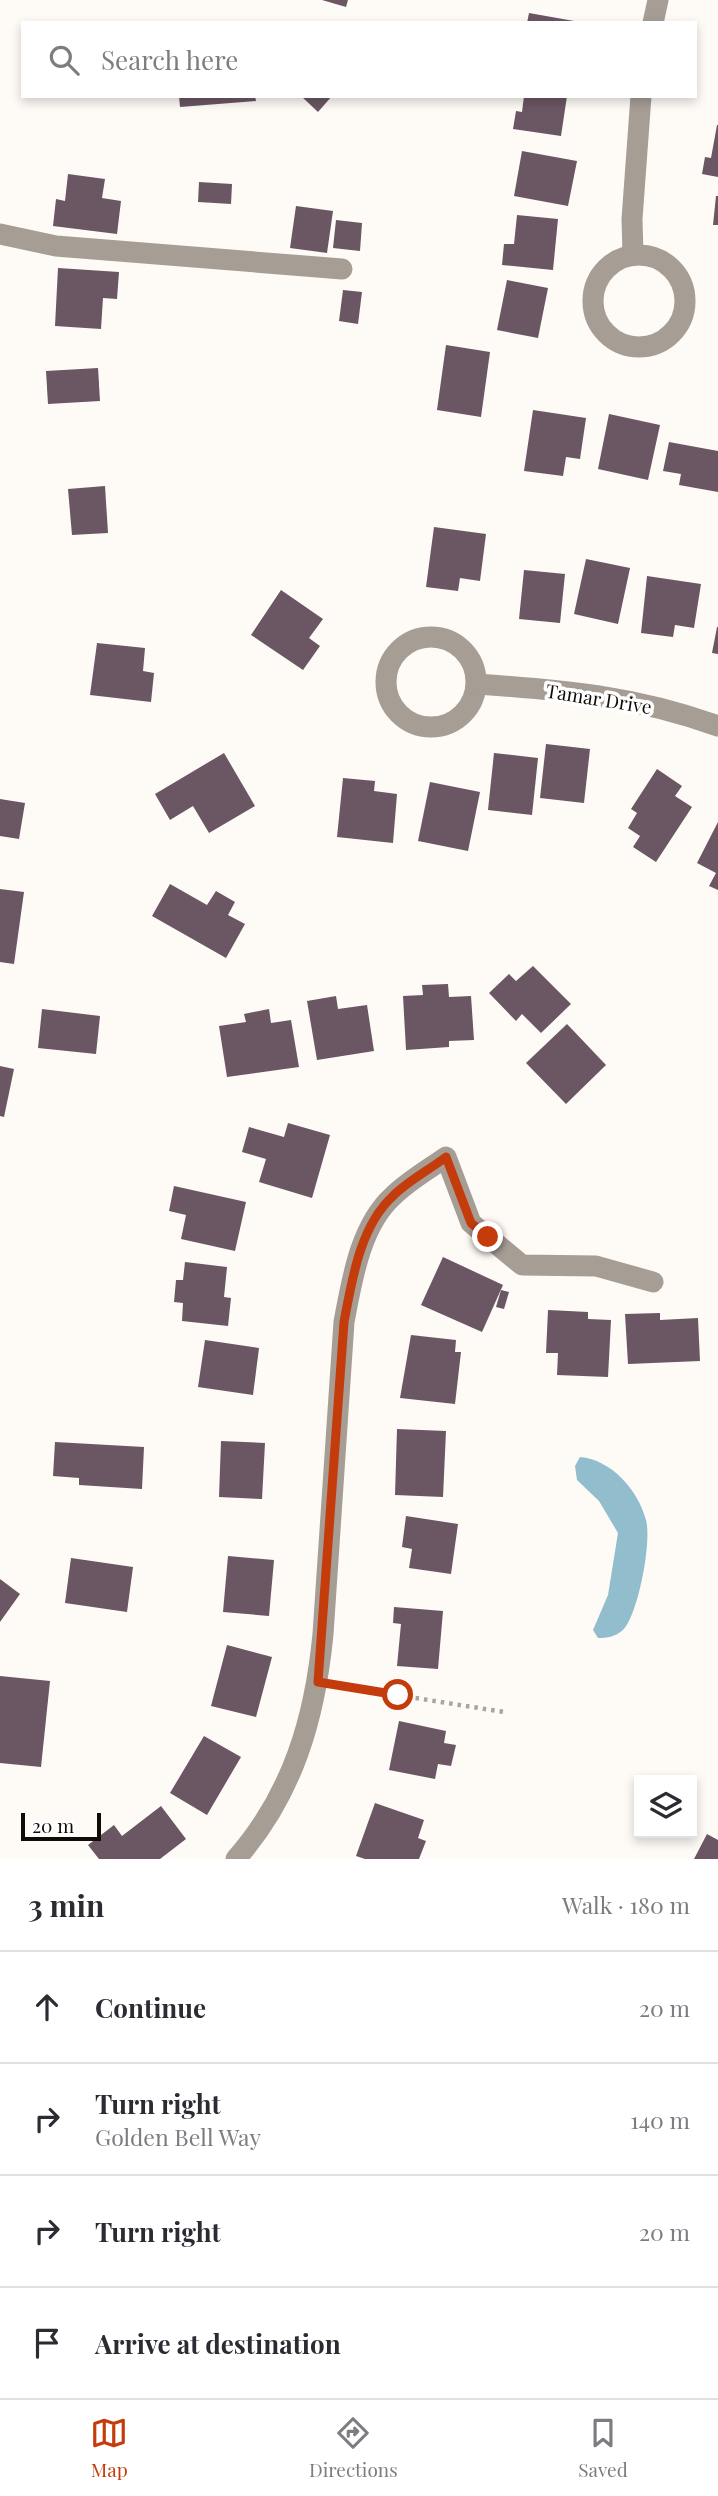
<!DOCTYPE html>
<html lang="en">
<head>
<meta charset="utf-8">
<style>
  :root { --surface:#fff; --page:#f7f7f7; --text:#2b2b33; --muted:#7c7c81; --line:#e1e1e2; --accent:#c43c0b }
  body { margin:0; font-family:"Playfair Display",serif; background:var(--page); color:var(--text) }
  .controls { position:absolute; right:21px; bottom:21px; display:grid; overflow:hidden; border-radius:0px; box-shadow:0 4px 10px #0003 }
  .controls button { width:63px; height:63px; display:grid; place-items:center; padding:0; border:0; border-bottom:2px solid var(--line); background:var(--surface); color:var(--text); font:35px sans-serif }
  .scale { position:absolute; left:21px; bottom:18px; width:80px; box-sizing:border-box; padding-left:7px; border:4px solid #110b05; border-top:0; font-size:19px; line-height:24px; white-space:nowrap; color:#110b05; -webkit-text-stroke:5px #fff; paint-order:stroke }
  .stop { position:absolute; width:21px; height:21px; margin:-16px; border:5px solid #c43c0b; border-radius:50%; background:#fff }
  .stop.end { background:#c43c0b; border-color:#fff; box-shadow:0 2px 7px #0008 }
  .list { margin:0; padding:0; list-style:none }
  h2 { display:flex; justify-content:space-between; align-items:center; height:91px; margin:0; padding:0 28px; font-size:30px }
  h2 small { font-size:23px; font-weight:400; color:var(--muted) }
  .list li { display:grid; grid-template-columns:46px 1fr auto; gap:21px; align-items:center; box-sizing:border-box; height:112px; padding:0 28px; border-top:2px solid var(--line) }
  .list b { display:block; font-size:26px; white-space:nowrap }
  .list p { margin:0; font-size:23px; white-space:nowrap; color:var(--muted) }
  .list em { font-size:23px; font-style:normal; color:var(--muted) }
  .icon { flex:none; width:38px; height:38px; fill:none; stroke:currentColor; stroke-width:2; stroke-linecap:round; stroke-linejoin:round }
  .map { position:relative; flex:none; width:718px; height:1859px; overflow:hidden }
  .search { position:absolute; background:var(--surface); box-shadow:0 4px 10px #0003; left:21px; right:21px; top:21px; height:77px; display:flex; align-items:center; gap:18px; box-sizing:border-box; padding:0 24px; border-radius:0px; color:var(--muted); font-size:26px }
  .sheet { height:539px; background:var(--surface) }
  nav { display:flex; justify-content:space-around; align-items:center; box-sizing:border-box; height:98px; border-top:2px solid var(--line); background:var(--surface); font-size:19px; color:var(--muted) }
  nav a { display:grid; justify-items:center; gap:4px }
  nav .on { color:var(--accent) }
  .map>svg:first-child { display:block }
</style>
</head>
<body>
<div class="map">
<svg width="718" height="1859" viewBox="0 0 718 1859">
  <rect width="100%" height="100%" fill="#fefaf6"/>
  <path fill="#92bdcd" d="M 580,1457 C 612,1460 638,1490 646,1520 C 652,1542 638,1615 623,1630 C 615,1637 607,1638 598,1638 L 593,1630 L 608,1595 L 618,1533 L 599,1501 L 577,1480 L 575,1466 Z"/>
  <g fill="#6b5664">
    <polygon points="322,0 348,0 346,7"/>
    <polygon points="529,13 574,21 574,23 527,23"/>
    <polygon points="179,96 255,96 256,101 180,107"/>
    <polygon points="301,96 332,96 318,112"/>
    <polygon points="524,96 567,96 561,136 513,129 516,111 522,112"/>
    <polygon points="717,125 718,125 718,177 702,174 705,157 711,158"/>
    <polygon points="522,151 577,161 568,206 514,196"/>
    <polygon points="68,174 105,179 102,198 121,201 117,234 53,226 56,199 65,201"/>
    <polygon points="199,182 232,184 231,204 198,202"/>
    <polygon points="716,196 718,196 718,225 713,225"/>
    <polygon points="296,206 333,211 327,253 290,248"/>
    <polygon points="517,215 558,219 553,270 502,265 504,244 514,244"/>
    <polygon points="336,220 362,223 360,251 333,248"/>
    <polygon points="58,268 119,272 117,299 103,298 101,329 55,326"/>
    <polygon points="507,280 548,288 538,338 497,330"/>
    <polygon points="343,290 362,292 358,324 339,321"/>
    <polygon points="446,345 490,352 481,417 437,410"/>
    <polygon points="98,368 100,401 48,404 46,371"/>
    <polygon points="533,410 586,418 580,459 566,457 563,476 524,471"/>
    <polygon points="609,414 660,425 648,480 598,469"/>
    <polygon points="669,442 718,451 718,492 679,485 681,474 663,471"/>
    <polygon points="105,486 108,533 72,535 68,489"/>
    <polygon points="434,527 486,534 480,581 460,578 458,591 426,587"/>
    <polygon points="586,559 630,568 618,624 574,614"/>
    <polygon points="524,570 565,574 560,623 519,619"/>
    <polygon points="647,576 701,584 694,628 675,625 673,637 641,633"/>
    <polygon points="281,590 323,619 309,638 320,646 303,670 251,635"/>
    <polygon points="717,627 718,627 718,654 712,653"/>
    <polygon points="97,643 145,648 143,671 154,673 151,702 90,695"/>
    <polygon points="546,744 590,749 584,803 540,798"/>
    <polygon points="224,753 255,806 209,833 193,806 170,820 155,794"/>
    <polygon points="494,753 538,758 532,815 488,810"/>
    <polygon points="657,769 682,786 675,796 692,807 656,862 633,847 640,836 628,828 637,813 631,809"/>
    <polygon points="343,778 375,781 374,791 397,794 393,843 337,837"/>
    <polygon points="430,782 480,792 468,851 418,841"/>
    <polygon points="0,799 25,803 19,839 0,836"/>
    <polygon points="718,822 718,890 709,886 716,873 697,863"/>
    <polygon points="170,884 207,905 216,891 235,902 228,915 245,924 226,958 152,916"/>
    <polygon points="0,889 24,892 14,964 0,962"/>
    <polygon points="533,966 571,1004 541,1033 522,1014 516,1021 489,993 509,974 516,981"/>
    <polygon points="448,984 449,997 471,996 474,1040 449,1041 449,1047 406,1050 403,996 423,995 422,985"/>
    <polygon points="336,996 338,1009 367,1005 374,1051 317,1060 307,1001"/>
    <polygon points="42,1009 100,1016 96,1054 38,1048"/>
    <polygon points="269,1009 271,1023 291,1020 299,1067 227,1077 219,1026 246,1022 244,1014"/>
    <polygon points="567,1024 606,1065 566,1104 526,1063"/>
    <polygon points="0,1066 14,1069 4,1117 0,1116"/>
    <polygon points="288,1123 330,1135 312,1198 259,1182 266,1159 242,1152 249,1127 284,1137"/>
    <polygon points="174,1186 246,1202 235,1251 181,1239 186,1215 169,1211"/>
    <polygon points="443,1257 503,1285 482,1332 421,1305"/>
    <polygon points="185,1262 227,1267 224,1297 231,1298 228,1326 182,1321 183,1303 174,1302 176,1280 183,1280"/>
    <polygon points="501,1290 509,1292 504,1309 496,1307"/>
    <polygon points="548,1310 588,1312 588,1319 611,1320 608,1377 557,1375 558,1353 546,1353"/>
    <polygon points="660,1313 660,1320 698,1318 700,1361 628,1364 625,1314"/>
    <polygon points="411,1335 456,1340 455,1352 461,1352 455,1404 400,1398"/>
    <polygon points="205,1340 259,1348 253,1395 198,1387"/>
    <polygon points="397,1429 446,1431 443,1497 395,1495"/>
    <polygon points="221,1441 265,1443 262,1499 219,1497"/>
    <polygon points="55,1442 144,1447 142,1489 79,1485 79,1478 53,1476"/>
    <polygon points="406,1516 458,1524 451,1574 409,1568 412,1549 402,1547"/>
    <polygon points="228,1556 274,1560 269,1616 223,1612"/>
    <polygon points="71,1558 133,1567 127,1612 65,1603"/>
    <polygon points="0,1579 20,1594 0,1622"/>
    <polygon points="394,1607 443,1611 438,1669 397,1666 401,1624 393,1623"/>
    <polygon points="227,1645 272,1657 256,1717 211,1706"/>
    <polygon points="0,1676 50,1681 41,1767 0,1763"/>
    <polygon points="399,1721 446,1731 444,1743 456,1745 451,1766 438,1764 435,1779 389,1770"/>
    <polygon points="204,1736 241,1757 207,1815 170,1793"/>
    <polygon points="375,1803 424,1820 418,1838 426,1841 419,1859 365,1859 356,1856"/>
    <polygon points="161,1806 186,1839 160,1859 99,1859 88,1845 114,1825 122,1836"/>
    <polygon points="707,1834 718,1840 718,1859 694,1859"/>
  </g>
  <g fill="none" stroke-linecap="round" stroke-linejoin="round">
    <polyline stroke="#a9a49f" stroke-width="4.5" stroke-dasharray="3.5 5" stroke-linecap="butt" points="340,1686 504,1712"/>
    <g stroke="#a69d95" stroke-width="21">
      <polyline points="653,23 658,0"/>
      <polyline points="0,234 56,246 342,269"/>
      <circle cx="639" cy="301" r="46"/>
      <polyline points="633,255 632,219 641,96"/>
      <circle cx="431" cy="682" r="45"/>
      <path d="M 477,684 C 564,690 634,696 718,726"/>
      <path d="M 236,1859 C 293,1794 315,1718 323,1634 L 344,1322 C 352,1280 360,1226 393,1196 C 408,1181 429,1169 446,1157 L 471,1223 L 522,1265 L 596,1266 L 653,1282"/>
    </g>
  </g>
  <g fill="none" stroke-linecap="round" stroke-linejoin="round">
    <path stroke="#c43c0b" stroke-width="9" d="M 398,1695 L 318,1682 L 344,1322 C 352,1280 360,1226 393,1196 C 408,1181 429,1170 446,1157 L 471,1223 L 488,1237"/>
  </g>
  <g text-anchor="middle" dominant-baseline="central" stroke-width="7" stroke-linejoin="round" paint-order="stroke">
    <g font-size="19" fill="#110b05" stroke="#fff">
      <text transform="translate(599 698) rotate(9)">Tamar Drive</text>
    </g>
  </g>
</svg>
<div class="controls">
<button><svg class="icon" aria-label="layers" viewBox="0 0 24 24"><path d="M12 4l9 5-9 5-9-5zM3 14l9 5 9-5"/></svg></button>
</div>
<div class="scale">20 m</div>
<div class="stop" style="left:398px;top:1695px"></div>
<div class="stop end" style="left:488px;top:1237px"></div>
<div class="search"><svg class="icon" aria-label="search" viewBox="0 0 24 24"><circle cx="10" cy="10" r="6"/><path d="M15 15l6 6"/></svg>Search here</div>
</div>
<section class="sheet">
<h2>3 min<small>Walk · 180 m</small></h2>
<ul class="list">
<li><svg class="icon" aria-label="ahead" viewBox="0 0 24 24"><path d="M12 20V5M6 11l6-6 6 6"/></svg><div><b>Continue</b></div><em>20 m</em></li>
<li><svg class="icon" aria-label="right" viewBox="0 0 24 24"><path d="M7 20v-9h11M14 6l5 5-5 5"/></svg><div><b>Turn right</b><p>Golden Bell Way</p></div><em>140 m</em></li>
<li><svg class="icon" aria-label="right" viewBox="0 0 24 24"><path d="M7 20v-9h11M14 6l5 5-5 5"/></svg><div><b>Turn right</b></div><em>20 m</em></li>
<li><svg class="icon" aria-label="arrive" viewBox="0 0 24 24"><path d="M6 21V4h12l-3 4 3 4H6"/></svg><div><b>Arrive at destination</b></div></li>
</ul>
</section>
<nav>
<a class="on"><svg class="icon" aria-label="map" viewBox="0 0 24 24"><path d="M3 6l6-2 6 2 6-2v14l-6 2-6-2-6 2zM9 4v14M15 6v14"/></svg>Map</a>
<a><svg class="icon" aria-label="directions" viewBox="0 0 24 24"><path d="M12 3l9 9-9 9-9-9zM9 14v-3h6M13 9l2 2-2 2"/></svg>Directions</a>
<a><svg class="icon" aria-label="saved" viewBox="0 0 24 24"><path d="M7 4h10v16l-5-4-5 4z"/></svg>Saved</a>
</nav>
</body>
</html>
